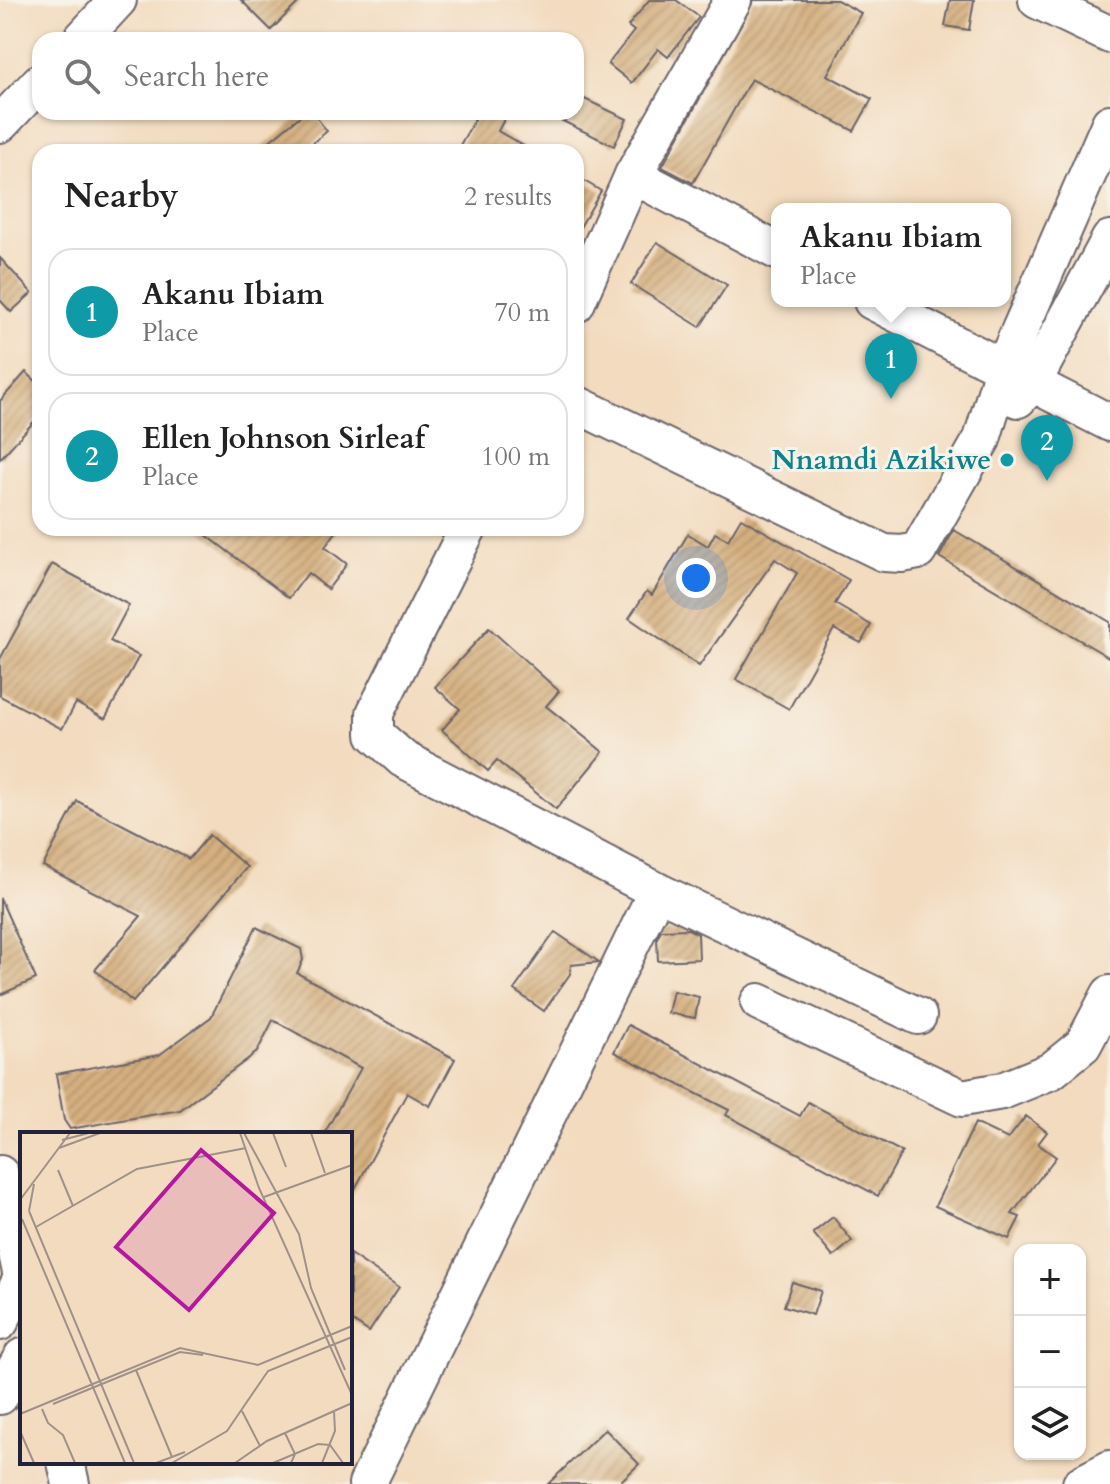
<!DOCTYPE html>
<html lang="en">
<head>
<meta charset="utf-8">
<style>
  :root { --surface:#fff; --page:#f2f2f2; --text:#222; --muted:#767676; --line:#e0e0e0; --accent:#7c3aed }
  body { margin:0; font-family:Cardo,serif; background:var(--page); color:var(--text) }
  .controls { position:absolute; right:24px; bottom:24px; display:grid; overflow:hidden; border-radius:16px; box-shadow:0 2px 6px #0004 }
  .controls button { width:72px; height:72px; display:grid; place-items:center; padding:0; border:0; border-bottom:2px solid var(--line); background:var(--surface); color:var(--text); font:40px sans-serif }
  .you { position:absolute; left:696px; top:578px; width:28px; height:28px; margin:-20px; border:6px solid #fff; border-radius:50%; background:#1a73e8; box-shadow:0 0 0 12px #1a73e833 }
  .badge { display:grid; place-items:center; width:52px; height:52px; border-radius:50%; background:var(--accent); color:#fff; font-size:26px; font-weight:700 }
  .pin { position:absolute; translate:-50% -66px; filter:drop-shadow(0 2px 4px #0008) }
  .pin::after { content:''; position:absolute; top:42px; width:28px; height:24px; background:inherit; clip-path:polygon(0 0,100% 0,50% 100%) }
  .popup { position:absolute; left:771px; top:203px; width:240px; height:104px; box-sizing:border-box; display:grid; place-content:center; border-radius:16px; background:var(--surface); filter:drop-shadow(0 2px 6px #0005); font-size:26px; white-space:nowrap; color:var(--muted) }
  .popup b { font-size:30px; color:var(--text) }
  .popup::after { content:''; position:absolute; left:50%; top:100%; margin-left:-16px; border:16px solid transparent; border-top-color:var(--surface) }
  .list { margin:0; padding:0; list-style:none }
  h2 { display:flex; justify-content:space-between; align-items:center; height:104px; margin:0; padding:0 32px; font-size:34px }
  h2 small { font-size:26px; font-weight:400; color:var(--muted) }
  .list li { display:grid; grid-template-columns:52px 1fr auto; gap:24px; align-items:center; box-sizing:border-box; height:128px; margin:0 16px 16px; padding:0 16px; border:2px solid var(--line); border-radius:24px }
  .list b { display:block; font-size:30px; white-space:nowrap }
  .list p { margin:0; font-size:26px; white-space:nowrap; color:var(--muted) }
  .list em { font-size:26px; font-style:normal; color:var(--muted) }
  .icon { flex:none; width:44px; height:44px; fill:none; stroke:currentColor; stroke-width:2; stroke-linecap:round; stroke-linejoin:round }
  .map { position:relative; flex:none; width:1110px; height:1484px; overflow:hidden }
  .search { position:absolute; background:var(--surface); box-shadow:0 2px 6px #0004; left:32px; top:32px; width:552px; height:88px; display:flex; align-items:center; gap:20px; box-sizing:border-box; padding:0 28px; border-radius:24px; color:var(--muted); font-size:30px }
  .panel { position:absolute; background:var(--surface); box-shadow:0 2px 6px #0004; left:32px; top:144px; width:552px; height:392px; border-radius:24px }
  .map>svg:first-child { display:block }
</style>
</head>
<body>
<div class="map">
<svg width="1110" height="1484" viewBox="0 0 1110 1484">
  <defs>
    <pattern id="building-hatch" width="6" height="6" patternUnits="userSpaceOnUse" patternTransform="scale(2)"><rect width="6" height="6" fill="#d4af7f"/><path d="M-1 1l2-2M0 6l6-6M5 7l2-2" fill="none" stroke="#b6966f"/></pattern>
  </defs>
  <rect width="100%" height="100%" fill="#f7f3e8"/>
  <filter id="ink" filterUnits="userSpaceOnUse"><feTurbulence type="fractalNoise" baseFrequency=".0125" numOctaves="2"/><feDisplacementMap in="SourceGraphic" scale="16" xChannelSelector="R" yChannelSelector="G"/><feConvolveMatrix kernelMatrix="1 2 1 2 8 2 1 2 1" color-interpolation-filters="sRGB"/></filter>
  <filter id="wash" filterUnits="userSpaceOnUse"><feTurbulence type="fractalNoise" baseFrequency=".006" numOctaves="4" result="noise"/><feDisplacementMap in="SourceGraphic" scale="32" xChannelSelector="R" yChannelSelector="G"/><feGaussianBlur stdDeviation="1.8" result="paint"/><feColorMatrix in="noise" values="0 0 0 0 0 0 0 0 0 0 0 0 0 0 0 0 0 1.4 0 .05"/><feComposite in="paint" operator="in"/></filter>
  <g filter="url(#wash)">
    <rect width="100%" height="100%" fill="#f3dbbf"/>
    <g id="blocks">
      <g fill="url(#building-hatch)">
        <polygon points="241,0 301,0 271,30"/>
        <polygon points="649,0 676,0 699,17 668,57 658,49 632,83 608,64 634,31 628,26"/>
        <polygon points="754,0 837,0 861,13 827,75 872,99 854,131 751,79 693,183 662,167"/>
        <polygon points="950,0 974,0 969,30 945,26"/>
        <polygon points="576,95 627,119 614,146 544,112 576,112"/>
        <polygon points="305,112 312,112 327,131 302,152 256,152"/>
        <polygon points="479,112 508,112 498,131 534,152 456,152"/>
        <polygon points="576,176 601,191 576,234"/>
        <polygon points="657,242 727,285 700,327 631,284"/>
        <polygon points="0,258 32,293 11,312 0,300"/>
        <polygon points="26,372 40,385 40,415 0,459 0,401"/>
        <polygon points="741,518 849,580 835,604 871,625 861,643 834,629 789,709 736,679 797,573 775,559 699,666 629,618 647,591 652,595 688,534 708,546 715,533 728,540"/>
        <polygon points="197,528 339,528 325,547 347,564 328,589 308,573 289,598"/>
        <polygon points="954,530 1110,622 1110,658 939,557"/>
        <polygon points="52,564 129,605 110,641 139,656 105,719 76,703 62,729 0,696 0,659"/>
        <polygon points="489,628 559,691 546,706 603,752 556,809 497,761 488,771 442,730 460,709 435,687"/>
        <polygon points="77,801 189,859 209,835 247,867 133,1002 95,970 141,916 43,866"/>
        <polygon points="0,898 36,979 0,995"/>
        <polygon points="256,927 301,949 303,960 297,973 455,1059 430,1106 407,1093 350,1198 350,1134 324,1134 361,1068 273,1020 257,1052 180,1110 70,1129 64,1120 56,1074 159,1055 211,1017"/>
        <polygon points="688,929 698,934 699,959 658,961 657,938 661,930"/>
        <polygon points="555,932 599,962 571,965 570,974 544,1011 514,990"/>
        <polygon points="673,991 699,997 695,1018 668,1013"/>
        <polygon points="628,1025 800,1116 808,1102 902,1152 878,1196 726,1115 729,1110 614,1052"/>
        <polygon points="1026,1116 1047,1132 1038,1144 1056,1157 1012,1214 1020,1217 1009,1239 935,1206 975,1123 1008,1139"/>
        <polygon points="833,1217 852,1241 833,1257 813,1233"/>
        <polygon points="350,1254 399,1287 369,1332 350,1319"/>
        <polygon points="792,1282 821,1291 813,1315 784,1306"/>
        <polygon points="605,1429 639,1464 618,1484 548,1484"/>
      </g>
    </g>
  </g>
  <g filter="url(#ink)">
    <use href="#blocks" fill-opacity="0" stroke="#6b6369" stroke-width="2"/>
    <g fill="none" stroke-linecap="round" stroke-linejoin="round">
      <g stroke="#6b6369" stroke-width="40">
        <g id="minor">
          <polyline points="1037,0 1110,35"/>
          <polyline points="81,40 118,0"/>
          <polyline points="0,124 40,82"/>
          <polyline points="633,175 777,251"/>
          <polyline points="872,301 1110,423"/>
          <polyline points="576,304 633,175 733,0"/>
          <polyline points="1018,399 1033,382 1110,239"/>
          <polyline points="576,404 884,553 902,554 918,551 982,439 1003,369 1110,123"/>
          <polyline points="657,891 918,1016"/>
          <polyline points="759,1002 962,1098 1002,1091 1051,1071 1083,1045 1110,994"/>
          <polyline points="0,1174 22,1277"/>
          <polyline points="0,1322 22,1278"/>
          <polyline points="0,1396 22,1357"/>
          <polyline points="66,1462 71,1484"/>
          <polyline points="367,1484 657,891 403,759 375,734 375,713 468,528"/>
          <polyline points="1081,1484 1110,1469"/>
        </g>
      </g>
      <use href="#minor" stroke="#fff" stroke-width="36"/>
    </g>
  </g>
  <circle fill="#0f9aa8" stroke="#f7f3e8" stroke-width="3" cx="1007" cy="460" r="8"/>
  <g text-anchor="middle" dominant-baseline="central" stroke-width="6" stroke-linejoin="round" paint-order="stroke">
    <g font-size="28" font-weight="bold" fill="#0d838f" stroke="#f7f3e8" text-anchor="end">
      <text x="991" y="460">Nnamdi Azikiwe</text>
    </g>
  </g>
  <g transform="translate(20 1132)">
    <rect width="332" height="332" fill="#f3dbbf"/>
    <path fill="none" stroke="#9f918a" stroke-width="2" d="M 220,1 L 239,56 L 332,263M 224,1 L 279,102 L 291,156 L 325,238M 253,1 L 266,35M 291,1 L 305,41M 42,8 L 69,1M 39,16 L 80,1M 38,38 L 53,74M 244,65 L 332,33M 0,68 L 50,1M 9,79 L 114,331M 9,79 L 14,52M 2,87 L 105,331M 16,95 L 117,37 L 226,16M 116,238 L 152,325M 33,272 L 160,220 L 183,223M 22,277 L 28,291 L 43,303 L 55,331M 222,279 L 240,314M 0,282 L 160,216 L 238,233 L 332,194M 0,299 L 14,331M 265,301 L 275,322 L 271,331M 136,331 L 165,320M 152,331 L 207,299 L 248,239 L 332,205M 215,331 L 247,309 L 332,271M 253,331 L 298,312 L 310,313 L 323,331M 302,331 L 315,299 L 314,279"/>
    <path fill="#b5179e" fill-opacity="0.15" stroke="#b5179e" stroke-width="4" d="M 181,18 L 254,81 L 169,178 L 96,115 Z"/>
    <rect width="332" height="332" fill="none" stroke="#22223b" stroke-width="4"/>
  </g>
</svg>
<div class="controls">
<button>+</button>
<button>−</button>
<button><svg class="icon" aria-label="layers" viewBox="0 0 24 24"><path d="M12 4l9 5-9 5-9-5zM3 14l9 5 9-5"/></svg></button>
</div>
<div class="you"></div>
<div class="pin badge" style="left:891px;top:399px;background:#0f9aa8">1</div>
<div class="popup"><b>Akanu Ibiam</b>Place</div>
<div class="pin badge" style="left:1047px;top:481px;background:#0f9aa8">2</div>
<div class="search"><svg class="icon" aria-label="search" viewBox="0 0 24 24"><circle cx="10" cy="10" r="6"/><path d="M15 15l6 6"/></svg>Search here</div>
<section class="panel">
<h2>Nearby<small>2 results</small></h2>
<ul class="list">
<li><span class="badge" style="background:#0f9aa8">1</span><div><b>Akanu Ibiam</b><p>Place</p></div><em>70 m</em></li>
<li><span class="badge" style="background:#0f9aa8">2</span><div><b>Ellen Johnson Sirleaf</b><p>Place</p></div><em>100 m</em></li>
</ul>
</section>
</div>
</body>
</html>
